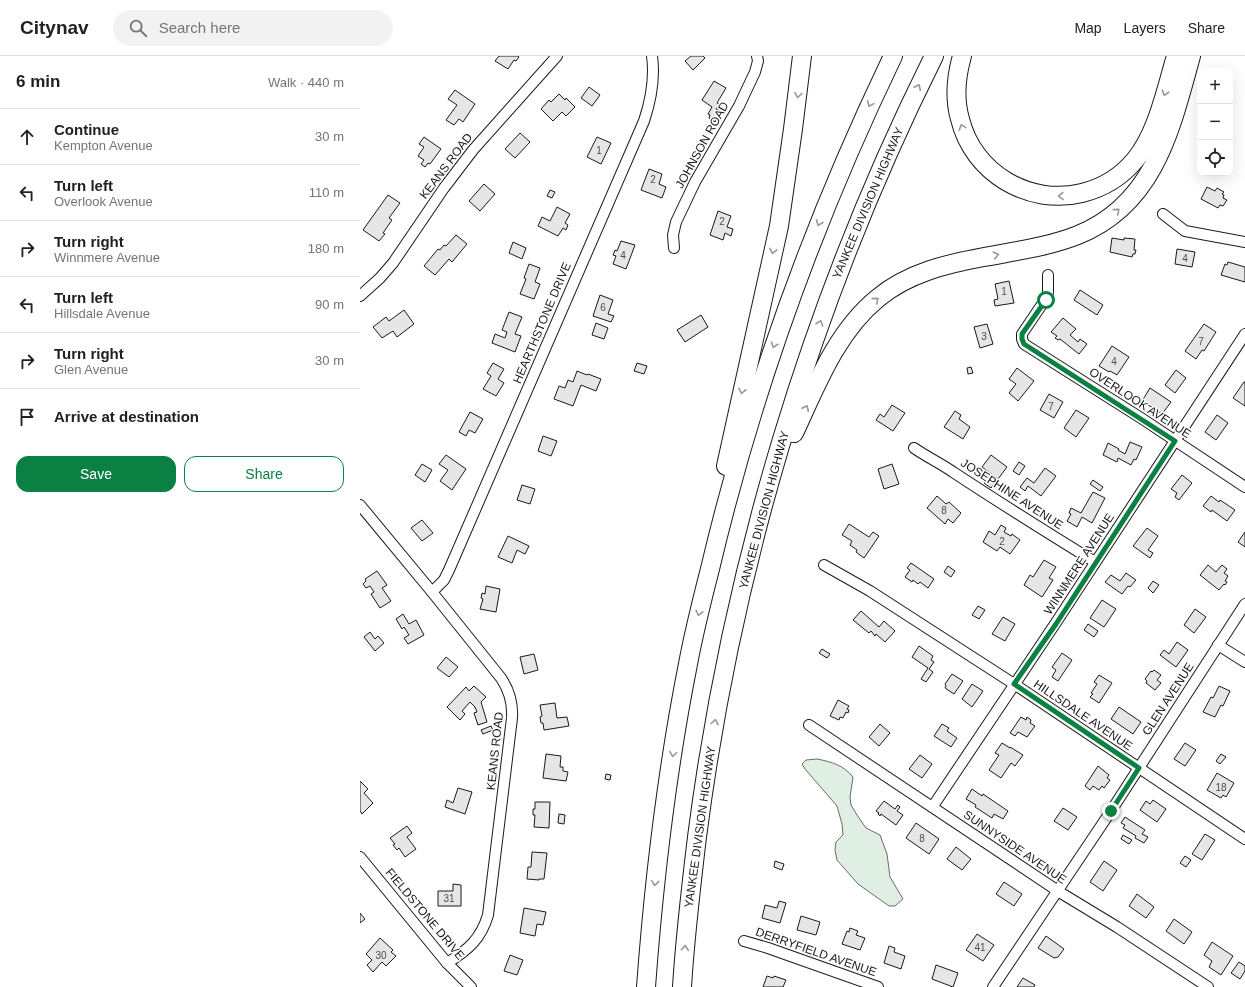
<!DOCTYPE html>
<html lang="en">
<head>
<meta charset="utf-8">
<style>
  :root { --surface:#fff; --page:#f2f2f2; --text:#202124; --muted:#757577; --line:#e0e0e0; --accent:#0b8043 }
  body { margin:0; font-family:Arial,sans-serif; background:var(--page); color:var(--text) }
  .controls { position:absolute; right:12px; top:12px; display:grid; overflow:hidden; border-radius:8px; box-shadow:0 4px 16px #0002 }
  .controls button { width:36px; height:36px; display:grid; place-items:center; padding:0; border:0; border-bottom:1px solid var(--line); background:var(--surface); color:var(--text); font:20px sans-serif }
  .stop { position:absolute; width:12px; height:12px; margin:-9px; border:3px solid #0b8043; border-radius:50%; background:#fff }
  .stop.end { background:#0b8043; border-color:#fff; box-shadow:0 1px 4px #0008 }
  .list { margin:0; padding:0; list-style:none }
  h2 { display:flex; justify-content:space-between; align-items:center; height:52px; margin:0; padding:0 16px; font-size:17px }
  h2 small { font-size:13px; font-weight:400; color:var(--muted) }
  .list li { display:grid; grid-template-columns:26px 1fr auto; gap:12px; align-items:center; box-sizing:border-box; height:56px; padding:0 16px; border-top:1px solid var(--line) }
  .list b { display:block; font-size:15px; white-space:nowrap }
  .list p { margin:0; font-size:13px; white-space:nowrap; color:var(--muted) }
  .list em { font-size:13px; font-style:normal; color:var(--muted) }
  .actions { display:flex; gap:8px; padding:12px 16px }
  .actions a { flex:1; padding:9px 0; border:1px solid var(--accent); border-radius:12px; text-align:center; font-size:14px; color:var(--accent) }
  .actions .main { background:var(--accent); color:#fff }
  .icon { flex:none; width:22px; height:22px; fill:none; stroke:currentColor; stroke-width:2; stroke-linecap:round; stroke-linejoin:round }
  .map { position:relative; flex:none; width:885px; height:931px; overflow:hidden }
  header { display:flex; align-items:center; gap:24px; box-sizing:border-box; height:56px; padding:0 20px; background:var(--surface); border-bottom:1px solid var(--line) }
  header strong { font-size:19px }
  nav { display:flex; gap:22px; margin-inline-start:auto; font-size:14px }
  .search { width:280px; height:36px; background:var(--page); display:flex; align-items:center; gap:10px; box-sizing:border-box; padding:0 14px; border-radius:22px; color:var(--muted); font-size:15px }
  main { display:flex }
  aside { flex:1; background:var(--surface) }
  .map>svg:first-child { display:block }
</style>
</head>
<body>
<header>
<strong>Citynav</strong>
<div class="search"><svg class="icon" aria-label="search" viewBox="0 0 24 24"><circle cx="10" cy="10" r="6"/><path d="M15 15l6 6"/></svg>Search here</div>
<nav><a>Map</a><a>Layers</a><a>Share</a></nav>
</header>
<main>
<aside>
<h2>6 min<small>Walk · 440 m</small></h2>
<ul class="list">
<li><svg class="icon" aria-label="ahead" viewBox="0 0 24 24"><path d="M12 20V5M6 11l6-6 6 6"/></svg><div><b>Continue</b><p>Kempton Avenue</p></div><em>30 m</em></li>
<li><svg class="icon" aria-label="left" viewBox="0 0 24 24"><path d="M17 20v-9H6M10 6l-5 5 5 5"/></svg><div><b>Turn left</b><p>Overlook Avenue</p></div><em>110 m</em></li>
<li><svg class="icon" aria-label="right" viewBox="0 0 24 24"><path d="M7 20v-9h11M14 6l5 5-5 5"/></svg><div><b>Turn right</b><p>Winnmere Avenue</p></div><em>180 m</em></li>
<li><svg class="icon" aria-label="left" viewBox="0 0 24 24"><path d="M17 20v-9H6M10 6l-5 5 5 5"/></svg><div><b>Turn left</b><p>Hillsdale Avenue</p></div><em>90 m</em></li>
<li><svg class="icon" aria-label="right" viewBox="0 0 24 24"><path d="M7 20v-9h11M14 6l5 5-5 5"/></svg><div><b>Turn right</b><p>Glen Avenue</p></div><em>30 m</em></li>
<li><svg class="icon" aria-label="arrive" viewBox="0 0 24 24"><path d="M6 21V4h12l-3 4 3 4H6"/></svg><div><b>Arrive at destination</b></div></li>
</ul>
<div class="actions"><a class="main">Save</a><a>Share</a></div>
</aside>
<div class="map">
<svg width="885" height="931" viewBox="0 0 885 931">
  <rect width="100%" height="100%" fill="#fff"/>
  <path fill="#e0efe3" stroke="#6a6a6a" d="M 457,703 C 472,706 483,709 493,721 L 490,741 L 491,749 L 497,759 L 506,772 L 520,779 L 527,798 L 530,821 L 543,843 L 535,850 L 529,850 L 498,828 L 477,804 L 475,794 L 476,786 L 483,779 L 482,768 L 477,750 L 445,713 L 442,708 L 446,704 Z"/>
  <g fill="#e6e6e6" stroke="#1a1a1a">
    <polygon points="139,0 158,0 159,1 156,5 154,4 148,13 135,5"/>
    <polygon points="331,0 343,0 345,2 333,14 325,5"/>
    <polygon points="354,25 366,32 357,47 359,48 356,53 361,55 355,66 349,62 350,59 348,58 352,51 342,44"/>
    <polygon points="229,31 240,39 232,50 221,42"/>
    <polygon points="95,34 115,48 103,66 99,63 94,69 86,64 97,49 88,43"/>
    <polygon points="199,38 205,44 206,42 215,51 206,60 202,56 193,65 181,53 189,44 191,46"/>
    <polygon points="160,77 170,86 155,102 145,93"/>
    <polygon points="64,81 81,93 70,108 68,107 65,111 61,108 64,104 58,100 64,91 59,88"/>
    <polygon points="237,81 251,87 241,108 227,101"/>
    <polygon points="289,113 302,118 299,128 306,131 302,142 281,134"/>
    <polygon points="124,128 135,138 120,155 109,145"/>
    <polygon points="847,131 855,135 857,132 864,136 862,138 864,139 863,142 867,144 863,150 860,149 858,152 841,143"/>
    <polygon points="190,134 195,136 192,142 187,140"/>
    <polygon points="28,139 40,147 29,162 32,164 23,177 25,178 19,185 3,174"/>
    <polygon points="197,151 210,158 205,167 208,169 206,174 203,172 198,180 178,170 182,161 190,165"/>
    <polygon points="358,155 371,160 367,171 373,173 371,180 365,177 363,184 350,179"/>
    <polygon points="96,179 107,188 92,206 89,203 75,219 64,210 78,193 80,194 84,189 86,190"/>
    <polygon points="752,182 764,184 764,182 775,183 774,194 776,194 775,198 773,198 772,201 750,196"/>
    <polygon points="261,185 275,189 266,213 253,208 256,200 253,199 255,194 257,195"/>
    <polygon points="153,186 166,192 162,203 149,197"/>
    <polygon points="817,193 835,196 832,211 815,208"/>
    <polygon points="868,206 885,211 885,226 861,219 865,208 867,209"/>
    <polygon points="169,208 180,212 175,226 180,228 174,243 160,238 166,223 164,222"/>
    <polygon points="649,225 654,247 635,250 634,244 638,243 635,228"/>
    <polygon points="720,234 743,249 737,259 714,244"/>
    <polygon points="240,239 253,244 248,258 254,260 251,266 233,260"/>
    <polygon points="44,254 54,268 37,281 33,275 22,282 13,271 26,261 29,265"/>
    <polygon points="149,256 162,261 155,278 161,280 155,296 132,287 135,278 145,282 147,276 142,274"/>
    <polygon points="341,259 348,271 325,286 317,274"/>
    <polygon points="703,262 716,273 710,279 718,286 720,283 727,288 719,298 700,283 698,284 695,282 697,280 691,276"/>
    <polygon points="236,267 248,272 244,283 232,279"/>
    <polygon points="627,268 633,288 620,292 614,271"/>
    <polygon points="844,268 856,276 844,295 842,294 836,303 825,295"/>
    <polygon points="752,290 769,301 757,319 750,315 749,316 739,310"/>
    <polygon points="133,307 144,313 138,323 144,327 136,340 123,333 131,320 127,317"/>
    <polygon points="277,307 287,310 284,318 274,315"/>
    <polygon points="611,311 613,317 608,318 607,312"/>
    <polygon points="657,312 674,325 658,345 649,337 656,328 649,323"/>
    <polygon points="816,314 826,322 815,337 805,329"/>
    <polygon points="217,315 227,319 228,318 241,323 236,335 221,329 213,350 194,343 199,330 205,332 208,324 213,326"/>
    <polygon points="884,326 885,326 885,350 873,342"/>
    <polygon points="790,332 811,346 802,358 782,345"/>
    <polygon points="689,338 703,346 694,362 680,354"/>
    <polygon points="532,349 545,357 533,375 516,364 520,358 524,361"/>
    <polygon points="716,354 729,362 716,381 704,372"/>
    <polygon points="595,355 601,359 599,363 610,371 603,383 584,371"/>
    <polygon points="110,356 123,363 115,377 109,374 106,380 99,376"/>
    <polygon points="857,359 868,367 856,384 845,376"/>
    <polygon points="183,380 197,385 191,400 178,395"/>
    <polygon points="770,386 782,391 776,404 774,403 771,409 758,402 757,406 743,399 748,387 759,393 758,394 765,398"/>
    <polygon points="86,399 106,413 92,434 80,425 88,414 79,408"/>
    <polygon points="631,399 647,411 638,423 622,411"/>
    <polygon points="659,406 665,410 659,419 653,415"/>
    <polygon points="62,408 72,414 65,426 55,419"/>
    <polygon points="532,408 539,428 524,433 518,413"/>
    <polygon points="685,412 696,420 681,440 668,430 665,435 660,431 667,422 674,427"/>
    <polygon points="822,419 832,427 819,444 815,441 817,437 811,433"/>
    <polygon points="628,422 635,427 631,432 624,427"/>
    <polygon points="733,424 743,431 740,435 730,428"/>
    <polygon points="162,429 175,433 170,448 157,444"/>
    <polygon points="733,436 745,442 732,467 722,461 717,471 707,465 711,458 709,457 711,452 721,457"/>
    <polygon points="577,440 586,448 589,446 601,457 593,467 588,463 585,468 567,452"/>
    <polygon points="851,440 859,446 860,444 875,454 867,465 852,454 851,456 843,450"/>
    <polygon points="62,464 73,477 62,485 51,472"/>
    <polygon points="489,468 509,481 513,476 519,480 504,502 496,496 497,494 490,489 492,485 482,479"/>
    <polygon points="641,469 646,472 644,476 651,480 652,478 660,484 650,498 640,491 637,495 623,486 629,475 635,479"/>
    <polygon points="787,472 798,480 788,494 793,497 790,502 773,490"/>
    <polygon points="885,476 885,491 878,486"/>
    <polygon points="148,480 169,490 165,498 157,494 152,507 138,501"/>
    <polygon points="684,504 696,511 689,522 693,524 682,541 664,529 670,519 673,521"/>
    <polygon points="551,507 574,523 568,532 560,526 558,528 553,524 552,526 545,521 550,514 547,512"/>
    <polygon points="848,509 856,516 862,509 867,513 864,517 868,520 865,525 867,526 865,529 864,528 859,534 840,519"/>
    <polygon points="588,510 595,515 591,521 584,516"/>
    <polygon points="17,515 27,529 22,532 31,545 20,552 11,538 14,536 10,530 6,532 3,528 6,525 5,523"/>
    <polygon points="766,517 776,524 770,531 768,530 762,538 745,526 751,519 760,525"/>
    <polygon points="793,525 799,529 793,537 788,532"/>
    <polygon points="126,530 140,533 136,556 120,553 123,543 121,542 122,537 125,538"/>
    <polygon points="742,544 756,553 744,571 730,562"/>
    <polygon points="618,550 625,554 619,563 612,559"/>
    <polygon points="835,553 846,561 834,577 824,569"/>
    <polygon points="501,555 519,571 524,565 535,575 525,586 516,578 515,580 511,575 509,577 493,564"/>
    <polygon points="43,558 49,568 56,564 64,579 48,588 44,582 49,579 44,571 42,573 36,563"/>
    <polygon points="643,561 655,568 645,585 632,578"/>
    <polygon points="728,568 738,575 734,581 724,574"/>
    <polygon points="10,576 15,583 18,580 24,587 15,595 4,581"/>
    <polygon points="817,586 828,594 816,611 800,599 804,594 809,598"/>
    <polygon points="559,590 573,600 571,604 574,606 569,613 573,616 566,626 561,623 568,612 552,601"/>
    <polygon points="462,593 470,598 467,602 459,597"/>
    <polygon points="702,597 712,604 698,625 692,621 696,614 692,611"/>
    <polygon points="174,598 178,614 164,618 160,601"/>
    <polygon points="86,601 98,611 89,621 77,612"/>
    <polygon points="794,614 801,619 797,624 801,627 795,634 786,627 787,625 785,623 791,615 792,616"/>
    <polygon points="592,618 603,625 594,638 585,632 586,630 585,628"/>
    <polygon points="739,619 752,627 739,647 730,641 733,638 731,637 737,628 734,626"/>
    <polygon points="612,628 623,635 612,651 602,643"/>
    <polygon points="114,630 126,641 121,646 127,666 118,669 114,657 117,656 115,651 110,646 102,655 105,658 100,664 87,651 106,631 109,635"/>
    <polygon points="859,630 870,635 863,650 861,649 855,661 843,656 851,641 853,642"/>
    <polygon points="478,644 489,650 487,653 489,654 488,657 486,656 483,662 480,661 479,664 470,660"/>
    <polygon points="195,647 197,662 207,661 209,670 184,674 183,667 181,667 180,661 182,660 180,649"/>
    <polygon points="759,651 781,666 773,678 751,663"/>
    <polygon points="661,661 666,664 667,661 671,664 670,667 675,670 667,681 658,676 655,680 650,677"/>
    <polygon points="520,668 530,677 519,690 509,681"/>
    <polygon points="582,668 589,672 587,675 597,682 591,691 574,680"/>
    <polygon points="131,670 133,674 123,678 121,674"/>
    <polygon points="642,687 650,692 650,691 663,699 655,710 651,707 641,722 629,714 639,699 635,697"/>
    <polygon points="825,687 836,694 825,710 814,703"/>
    <polygon points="186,698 201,700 200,711 203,711 203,715 208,716 206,725 183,722"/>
    <polygon points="861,698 866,701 860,708 856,705"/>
    <polygon points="560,699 572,708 562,722 549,713"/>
    <polygon points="738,710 749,719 747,722 750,724 744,732 742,730 739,734 733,730 730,734 725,730"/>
    <polygon points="857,717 874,727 866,741 863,739 861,742 847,734"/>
    <polygon points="246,718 251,719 250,724 245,723"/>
    <polygon points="0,725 8,733 4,737 13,747 2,758 0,755"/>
    <polygon points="98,732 112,736 105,758 85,751 87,744 93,747"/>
    <polygon points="612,733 622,740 623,738 648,755 643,763 634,758 632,762 615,751 616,749 606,743"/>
    <polygon points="793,744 806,753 797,766 780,754 786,745 790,748"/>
    <polygon points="524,745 535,753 538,749 540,751 537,755 543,759 536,769 521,758 520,760 518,758 519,757 516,755"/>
    <polygon points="175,746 190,746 189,772 174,771 175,759 173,759 173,753 175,753"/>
    <polygon points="703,752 717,761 708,774 694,765"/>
    <polygon points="199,758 205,759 204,768 198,767"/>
    <polygon points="765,761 785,774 782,778 788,781 784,787 775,782 776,780 763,772 765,769 761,767"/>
    <polygon points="556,767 579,783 569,798 546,782"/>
    <polygon points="47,770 52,777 47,781 56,793 45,801 39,792 37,794 33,789 35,788 30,782"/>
    <polygon points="845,778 855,784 842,804 832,798"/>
    <polygon points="763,779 772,784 769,788 761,783"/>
    <polygon points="596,791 611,803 602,814 587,803"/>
    <polygon points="172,796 187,797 184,823 179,823 179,824 167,823 168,811 171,811"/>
    <polygon points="825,800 831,804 826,811 820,807"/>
    <polygon points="415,805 424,808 422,814 414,811"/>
    <polygon points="744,805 757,814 743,835 730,826"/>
    <polygon points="644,826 662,838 654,850 636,838"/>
    <polygon points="93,828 101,829 101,850 78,850 78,835 93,835"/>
    <polygon points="777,838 794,851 786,862 769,850"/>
    <polygon points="419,845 426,847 420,867 402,862 405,849 417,852"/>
    <polygon points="164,852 186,856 183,869 177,868 175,880 160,877"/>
    <polygon points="0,857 5,863 0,867"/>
    <polygon points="441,860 460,866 456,879 437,874"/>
    <polygon points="814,863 832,876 824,888 806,875"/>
    <polygon points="490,872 498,875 496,879 505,882 500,894 482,888 487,875 489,876"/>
    <polygon points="617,878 634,889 623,905 606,894"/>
    <polygon points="686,880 704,893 698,901 694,902 678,892"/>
    <polygon points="20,882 33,894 31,896 36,900 26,910 22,906 13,916 7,909 12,904 6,898"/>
    <polygon points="852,886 873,900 861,919 849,911 852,905 844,899"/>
    <polygon points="529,890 535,892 534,896 545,900 541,913 524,907"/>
    <polygon points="150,899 163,904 157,919 144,915"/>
    <polygon points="879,906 885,910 885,915 880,923 871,917"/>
    <polygon points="576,909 598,917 593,931 572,923"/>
    <polygon points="407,920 413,922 414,920 426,924 423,931 403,931"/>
    <polygon points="663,922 675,929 674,931 657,931"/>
  </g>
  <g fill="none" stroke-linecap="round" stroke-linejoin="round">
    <g stroke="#1a1a1a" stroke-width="12">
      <g id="minor">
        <polyline points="803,158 825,175 885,186"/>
        <polyline points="314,192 313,179 316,166 335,126 379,50 395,16 398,5 397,0"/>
        <polyline points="688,219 688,236 687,241 662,278 662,283 664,288 781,362 885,431"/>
        <polyline points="0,240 20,222 33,207 84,132 113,94 197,0"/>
        <path d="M 554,392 C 567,401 580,407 593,416 C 640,447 688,477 735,506"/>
        <path d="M 0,449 L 72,536 L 141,622 C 149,634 153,647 152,662 L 128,859 C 121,883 108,894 87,907"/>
        <polyline points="464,509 510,535 654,628 885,783"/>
        <path d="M 72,536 L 84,524 L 89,514 L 284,65 C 291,44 295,22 292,0"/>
        <polyline points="858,589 885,606"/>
        <polyline points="449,669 701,837 757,871 848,931"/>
        <polyline points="573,750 695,568 885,278"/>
        <polyline points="0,801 87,907 111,931"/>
        <polyline points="384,885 408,892 518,931"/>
        <polyline points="633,931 751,755 885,548"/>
      </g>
    </g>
    <g stroke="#1a1a1a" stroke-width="20">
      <g id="motorway">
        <path d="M 602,0 C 596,21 594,42 600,63 C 613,117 669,150 722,137 C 742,132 761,121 775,104 C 797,78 806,33 816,0"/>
        <path d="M 434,377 C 456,330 476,276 518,242 C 548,217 586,208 624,201 C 655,195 688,191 718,179 C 795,148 811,72 831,0"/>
        <polyline points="366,410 419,170 433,73 442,0"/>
        <path d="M 286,931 C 294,823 307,714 328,608 C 334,576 342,544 350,513 C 392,335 454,164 533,0"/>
        <path d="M 322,931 C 325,881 331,831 337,781 C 372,510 452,244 574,0"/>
      </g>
    </g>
    <use href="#minor" stroke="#fff" stroke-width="10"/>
    <use href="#motorway" stroke="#fff" stroke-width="18"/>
  </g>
  <defs><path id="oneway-chevron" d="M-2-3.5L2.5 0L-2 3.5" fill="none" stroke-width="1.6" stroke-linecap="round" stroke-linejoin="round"/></defs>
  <g stroke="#989898">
    <use href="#oneway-chevron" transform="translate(558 31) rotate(-64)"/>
    <use href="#oneway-chevron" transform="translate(805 37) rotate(107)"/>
    <use href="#oneway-chevron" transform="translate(438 39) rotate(97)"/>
    <use href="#oneway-chevron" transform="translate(510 48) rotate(114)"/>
    <use href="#oneway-chevron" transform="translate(602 71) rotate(-110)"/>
    <use href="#oneway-chevron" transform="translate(701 140) rotate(178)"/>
    <use href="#oneway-chevron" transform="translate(757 155) rotate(-40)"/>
    <use href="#oneway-chevron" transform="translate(459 167) rotate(112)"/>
    <use href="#oneway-chevron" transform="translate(413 195) rotate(102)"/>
    <use href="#oneway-chevron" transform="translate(636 199) rotate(-11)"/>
    <use href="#oneway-chevron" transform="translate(516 244) rotate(-40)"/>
    <use href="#oneway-chevron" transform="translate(460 267) rotate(-71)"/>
    <use href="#oneway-chevron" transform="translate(414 289) rotate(109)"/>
    <use href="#oneway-chevron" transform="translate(382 335) rotate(102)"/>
    <use href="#oneway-chevron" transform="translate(446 352) rotate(-65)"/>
    <use href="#oneway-chevron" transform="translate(339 557) rotate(103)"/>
    <use href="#oneway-chevron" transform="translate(355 666) rotate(-79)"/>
    <use href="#oneway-chevron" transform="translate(313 698) rotate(98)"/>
    <use href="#oneway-chevron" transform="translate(295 827) rotate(96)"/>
    <use href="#oneway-chevron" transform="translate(325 892) rotate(-85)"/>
  </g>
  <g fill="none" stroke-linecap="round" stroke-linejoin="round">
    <polyline stroke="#0b8043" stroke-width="5" points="686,244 662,278 662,283 664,288 815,385 696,568 654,628 779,712 751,755"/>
  </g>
  <g text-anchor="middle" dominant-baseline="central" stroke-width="3" stroke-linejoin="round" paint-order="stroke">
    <g font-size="10" fill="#4d4d4d">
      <text x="239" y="94">1</text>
      <text x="293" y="123">2</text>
      <text x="362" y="165">2</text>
      <text x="263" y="199">4</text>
      <text x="825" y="202">4</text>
      <text x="644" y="235">1</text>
      <text x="243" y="251">6</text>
      <text x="624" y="280">3</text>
      <text x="841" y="285">7</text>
      <text x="754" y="305">4</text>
      <text x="691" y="350">7</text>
      <text x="584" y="454">8</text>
      <text x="642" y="485">2</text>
      <text x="861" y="731">18</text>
      <text x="562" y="782">8</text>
      <text x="89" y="842">31</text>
      <text x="620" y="891">41</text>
      <text x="21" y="899">30</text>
    </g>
    <g font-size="12" fill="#1a1a1a" stroke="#fff">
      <text transform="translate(342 89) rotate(-61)">JOHNSON ROAD</text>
      <text transform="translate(86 110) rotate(-53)">KEANS ROAD</text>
      <text transform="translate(508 147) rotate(-67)">YANKEE DIVISION HIGHWAY</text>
      <text transform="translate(182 267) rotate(-67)">HEARTHSTONE DRIVE</text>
      <text transform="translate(780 347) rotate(33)">OVERLOOK AVENUE</text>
      <text transform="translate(652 438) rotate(33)">JOSEPHINE AVENUE</text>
      <text transform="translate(404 454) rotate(-75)">YANKEE DIVISION HIGHWAY</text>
      <text transform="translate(719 508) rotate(-57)">WINNMERE AVENUE</text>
      <text transform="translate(808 643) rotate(-57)">GLEN AVENUE</text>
      <text transform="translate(723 659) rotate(34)">HILLSDALE AVENUE</text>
      <text transform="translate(135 695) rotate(-84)">KEANS ROAD</text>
      <text transform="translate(340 771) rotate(-82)">YANKEE DIVISION HIGHWAY</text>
      <text transform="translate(655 791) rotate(34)">SUNNYSIDE AVENUE</text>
      <text transform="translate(65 858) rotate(50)">FIELDSTONE DRIVE</text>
      <text transform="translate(456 896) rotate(19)">DERRYFIELD AVENUE</text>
    </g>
  </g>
</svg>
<div class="controls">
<button>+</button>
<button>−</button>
<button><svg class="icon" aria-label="locate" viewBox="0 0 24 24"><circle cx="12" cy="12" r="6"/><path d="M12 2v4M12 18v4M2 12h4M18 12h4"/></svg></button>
</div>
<div class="stop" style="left:686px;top:244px"></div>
<div class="stop end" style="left:751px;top:755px"></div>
</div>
</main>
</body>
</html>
